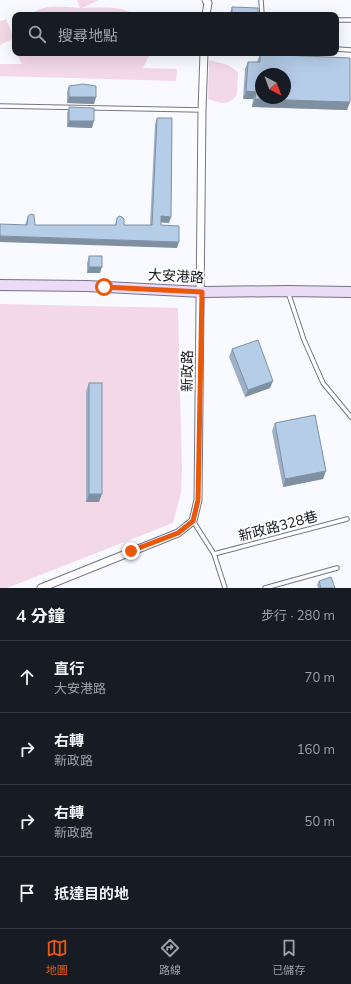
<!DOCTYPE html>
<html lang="zh-TW">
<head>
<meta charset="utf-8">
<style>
  :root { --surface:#171b24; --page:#242831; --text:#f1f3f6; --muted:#9ea1a6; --line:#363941; --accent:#ea580c }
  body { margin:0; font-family:Mulish,"Noto Sans TC",sans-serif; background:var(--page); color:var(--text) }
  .compass { position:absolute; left:255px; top:68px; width:36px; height:36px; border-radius:50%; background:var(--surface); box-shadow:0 4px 16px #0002; rotate:139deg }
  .stop { position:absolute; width:12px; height:12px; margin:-9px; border:3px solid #ea580c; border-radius:50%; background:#fff }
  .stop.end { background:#ea580c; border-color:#fff; box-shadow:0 1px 4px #0008 }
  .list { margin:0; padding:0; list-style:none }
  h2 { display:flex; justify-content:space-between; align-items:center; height:52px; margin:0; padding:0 16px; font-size:17px }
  h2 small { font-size:13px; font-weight:400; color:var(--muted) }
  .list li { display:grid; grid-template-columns:26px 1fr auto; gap:12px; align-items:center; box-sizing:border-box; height:72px; padding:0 16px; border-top:1px solid var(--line) }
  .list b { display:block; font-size:15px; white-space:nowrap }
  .list p { margin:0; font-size:13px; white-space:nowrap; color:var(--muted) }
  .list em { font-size:13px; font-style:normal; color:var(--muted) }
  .icon { flex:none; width:22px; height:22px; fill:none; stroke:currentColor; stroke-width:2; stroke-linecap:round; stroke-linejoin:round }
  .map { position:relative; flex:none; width:351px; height:588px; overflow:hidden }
  .search { position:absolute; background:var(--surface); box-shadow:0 4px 16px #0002; left:12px; right:12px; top:12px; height:44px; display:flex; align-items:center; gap:10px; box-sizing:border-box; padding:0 14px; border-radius:8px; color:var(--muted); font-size:15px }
  .sheet { height:340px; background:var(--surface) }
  nav { display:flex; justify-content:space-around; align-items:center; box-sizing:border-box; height:56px; border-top:1px solid var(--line); background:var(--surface); font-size:11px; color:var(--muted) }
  nav a { display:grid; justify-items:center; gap:2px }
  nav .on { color:var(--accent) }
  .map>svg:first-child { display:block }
</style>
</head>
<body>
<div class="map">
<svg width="351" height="588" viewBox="0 0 351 588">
  <rect width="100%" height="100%" fill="#f9faff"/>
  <g fill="#f3d8e7">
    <path d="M 77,0 L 99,0 L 82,8 C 98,8 122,5 135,15 L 30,15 C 44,3 63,7 80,8 Z"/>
    <polygon points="6,19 14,38 0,45 0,21"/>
    <polygon points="16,53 150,53 143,68 177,69 176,81 0,76 0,64 22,64"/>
    <path d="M 209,60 L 228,65 L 238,72 L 237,95 C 227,107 221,103 208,99 Z"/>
    <polygon points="0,304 178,308 182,470 181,493 173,523 7,588 0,588"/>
  </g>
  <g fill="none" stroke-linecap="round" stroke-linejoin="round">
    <g stroke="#727489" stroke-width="5.5">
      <g id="lane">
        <polyline points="261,0 262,15"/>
        <polyline points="336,20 351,20"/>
        <polyline points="336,49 351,50"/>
        <polyline points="0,106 202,110"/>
        <polyline points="288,292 304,340 323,383 351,417"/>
        <polyline points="193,521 214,554 225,588"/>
        <polyline points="214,554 347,519"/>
        <polyline points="265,588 337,568"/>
      </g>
    </g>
    <g stroke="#727489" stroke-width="9">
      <g id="street">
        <polyline points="206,15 208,3 206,0"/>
        <polyline points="41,588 178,533 193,521 198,500 202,110 204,53"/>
      </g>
    </g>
    <g stroke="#727489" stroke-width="12">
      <polyline id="secondary" points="0,285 87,286 202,292 288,291 351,292"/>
    </g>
    <use href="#lane" stroke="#fff" stroke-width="3.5"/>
    <use href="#street" stroke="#fff" stroke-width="7"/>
    <use href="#secondary" stroke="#ecdbf6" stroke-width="10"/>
  </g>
  <g fill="#9db0c8">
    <polygon points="232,7 258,15 229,15"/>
    <polygon points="260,54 350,102 347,110 252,107 253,99 243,99 245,69 248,62 257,62"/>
    <polygon points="69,86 96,97 94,104 67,103 67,92"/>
    <polygon points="69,107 92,128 67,127 67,113"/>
    <polygon points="157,118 169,223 161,222 161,225 177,248 25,225 28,216 35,225 115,225 117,218 124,225 150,225 155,124"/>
    <polygon points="89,256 100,273 87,273 87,263"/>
    <polygon points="232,349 270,388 245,397 229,357"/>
    <polygon points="89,383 99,502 86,502 86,391"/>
    <polygon points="275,423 323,479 283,487 272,431"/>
    <polygon points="319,581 335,588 318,588 317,585"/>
  </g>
  <g fill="#7f90a2">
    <polygon points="246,91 256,92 253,99 243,99"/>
    <polygon points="69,97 96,97 94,104 67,103"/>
    <polygon points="255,99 350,102 347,110 252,107"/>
    <polygon points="69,121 94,121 92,128 67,127"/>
    <polygon points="161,216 171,217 169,223 158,222"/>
    <polygon points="0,236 179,242 177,248 0,242"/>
    <polygon points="89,267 102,267 100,273 87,273"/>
    <polygon points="273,381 270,388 245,397 248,390"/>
    <polygon points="326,471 323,479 283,487 285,479"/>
    <polygon points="89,494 102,494 99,502 86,502"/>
  </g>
  <g fill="#b6cde8" stroke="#7f90a2" fill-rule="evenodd">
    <polygon points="232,7 258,8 258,15 232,15"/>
    <path d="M 260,54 L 350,58 L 350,102 L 255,99 L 256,92 L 246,91 L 248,62 L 260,62 ZM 261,74 L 285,74 L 285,98 L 261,98 Z"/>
    <polygon points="83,84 96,86 96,97 69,97 69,86"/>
    <polygon points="69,107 94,108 94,121 69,121"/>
    <polygon points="157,118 172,118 171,217 161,216 161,225 179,226 179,242 0,236 0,224 27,225 28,216 31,214 34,215 35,225 116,225 117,218 119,216 122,217 124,219 124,225 152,225"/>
    <rect x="89" y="256" width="13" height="11"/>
    <polygon points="258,340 273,381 248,390 232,349"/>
    <rect x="89" y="383" width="13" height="111"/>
    <polygon points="315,415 326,471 285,479 275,423"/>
    <polygon points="331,577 335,588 321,588 319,581"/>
  </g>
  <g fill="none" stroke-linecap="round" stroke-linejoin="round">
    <polyline stroke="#ea580c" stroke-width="5" points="104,287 202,292 198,500 193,521 178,533 131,551"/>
  </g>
  <g text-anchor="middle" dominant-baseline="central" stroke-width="4" stroke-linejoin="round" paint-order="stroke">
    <g font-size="14" fill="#181921" stroke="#fff">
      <text transform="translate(176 276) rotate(3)">大安港路</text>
      <text transform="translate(187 371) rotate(-89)">新政路</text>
      <text transform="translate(278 526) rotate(-15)">新政路328巷</text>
    </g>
  </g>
</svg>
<svg class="compass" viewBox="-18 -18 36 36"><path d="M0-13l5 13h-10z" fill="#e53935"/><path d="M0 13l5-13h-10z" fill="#9ea1a6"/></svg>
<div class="stop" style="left:104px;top:287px"></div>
<div class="stop end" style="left:131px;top:551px"></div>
<div class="search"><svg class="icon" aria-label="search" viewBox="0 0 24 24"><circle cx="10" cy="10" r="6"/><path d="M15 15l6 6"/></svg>搜尋地點</div>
</div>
<section class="sheet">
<h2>4 分鐘<small>步行 · 280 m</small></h2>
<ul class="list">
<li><svg class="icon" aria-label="ahead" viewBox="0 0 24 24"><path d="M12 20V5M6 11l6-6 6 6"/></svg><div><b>直行</b><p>大安港路</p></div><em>70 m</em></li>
<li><svg class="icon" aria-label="right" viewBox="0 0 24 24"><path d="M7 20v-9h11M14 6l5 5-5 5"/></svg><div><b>右轉</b><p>新政路</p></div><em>160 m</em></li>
<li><svg class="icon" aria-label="right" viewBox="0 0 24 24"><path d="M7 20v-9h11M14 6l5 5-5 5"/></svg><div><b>右轉</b><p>新政路</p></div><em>50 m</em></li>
<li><svg class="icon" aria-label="arrive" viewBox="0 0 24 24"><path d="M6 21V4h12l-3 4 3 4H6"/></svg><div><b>抵達目的地</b></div></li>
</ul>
</section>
<nav>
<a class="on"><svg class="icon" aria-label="map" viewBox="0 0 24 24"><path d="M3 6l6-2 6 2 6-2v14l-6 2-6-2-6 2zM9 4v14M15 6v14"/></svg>地圖</a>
<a><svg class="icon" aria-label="directions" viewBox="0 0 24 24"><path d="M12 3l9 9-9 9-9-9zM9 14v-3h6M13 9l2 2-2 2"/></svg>路線</a>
<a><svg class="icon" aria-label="saved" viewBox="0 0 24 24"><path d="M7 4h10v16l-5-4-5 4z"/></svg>已儲存</a>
</nav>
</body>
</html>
